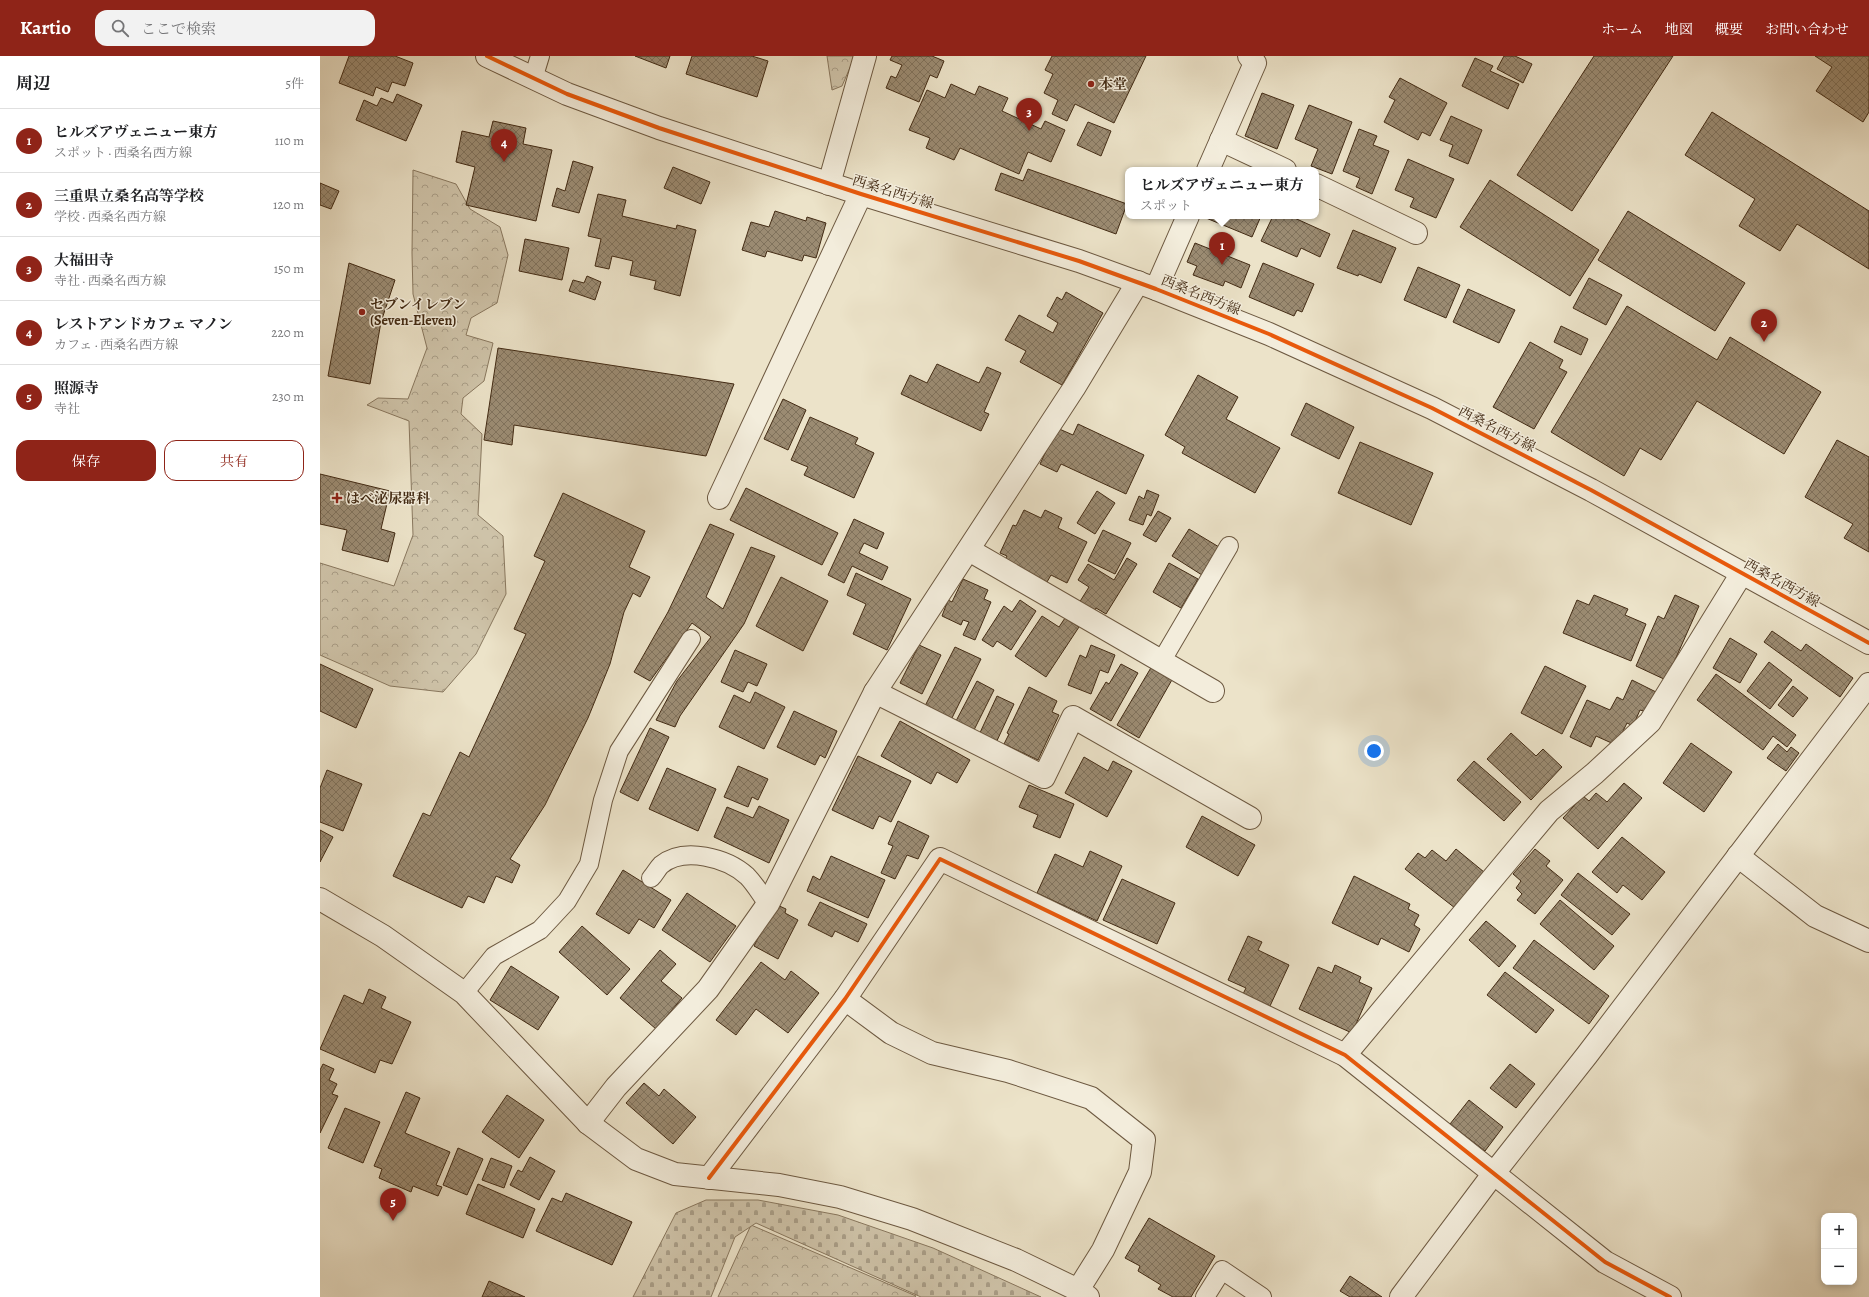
<!DOCTYPE html>
<html lang="ja">
<head>
<meta charset="utf-8">
<style>
  :root { --surface:#fff; --page:#f2f2f2; --text:#202124; --muted:#757577; --line:#e0e0e0; --accent:#8f2418 }
  body { margin:0; font-family:Alegreya,"Noto Serif JP",serif; background:var(--page); color:var(--text) }
  .controls { position:absolute; right:12px; bottom:12px; display:grid; overflow:hidden; border-radius:8px; box-shadow:0 2px 6px #0003 }
  .controls button { width:36px; height:36px; display:grid; place-items:center; padding:0; border:0; border-bottom:1px solid var(--line); background:var(--surface); color:var(--text); font:20px sans-serif }
  .you { position:absolute; left:1054px; top:695px; width:14px; height:14px; margin:-10px; border:3px solid #fff; border-radius:50%; background:#1a73e8; box-shadow:0 0 0 6px #1a73e833 }
  .badge { display:grid; place-items:center; width:26px; height:26px; border-radius:50%; background:var(--accent); color:#fff; font-size:13px; font-weight:700 }
  .pin { position:absolute; translate:-50% -33px; filter:drop-shadow(0 1px 2px #0008) }
  .pin::after { content:''; position:absolute; top:21px; width:14px; height:12px; background:inherit; clip-path:polygon(0 0,100% 0,50% 100%) }
  .popup { position:absolute; left:805px; top:111px; width:194px; height:52px; box-sizing:border-box; display:grid; place-content:center; border-radius:8px; background:var(--surface); filter:drop-shadow(0 1px 3px #0005); font-size:13px; white-space:nowrap; color:var(--muted) }
  .popup b { font-size:15px; color:var(--text) }
  .popup::after { content:''; position:absolute; left:50%; top:100%; margin-left:-8px; border:8px solid transparent; border-top-color:var(--surface) }
  .list { margin:0; padding:0; list-style:none }
  h2 { display:flex; justify-content:space-between; align-items:center; height:52px; margin:0; padding:0 16px; font-size:17px }
  h2 small { font-size:13px; font-weight:400; color:var(--muted) }
  .list li { display:grid; grid-template-columns:26px 1fr auto; gap:12px; align-items:center; box-sizing:border-box; height:64px; padding:0 16px; border-top:1px solid var(--line) }
  .list b { display:block; font-size:15px; white-space:nowrap }
  .list p { margin:0; font-size:13px; white-space:nowrap; color:var(--muted) }
  .list em { font-size:13px; font-style:normal; color:var(--muted) }
  .actions { display:flex; gap:8px; padding:12px 16px }
  .actions a { flex:1; padding:9px 0; border:1px solid var(--accent); border-radius:12px; text-align:center; font-size:14px; color:var(--accent) }
  .actions .main { background:var(--accent); color:#fff }
  .icon { flex:none; width:22px; height:22px; fill:none; stroke:currentColor; stroke-width:2; stroke-linecap:round; stroke-linejoin:round }
  .map { position:relative; flex:none; width:1549px; height:1241px; overflow:hidden }
  header { display:flex; align-items:center; gap:24px; box-sizing:border-box; height:56px; padding:0 20px; background:var(--accent); color:#fff }
  header strong { font-size:19px }
  nav { display:flex; gap:22px; margin-inline-start:auto; font-size:14px }
  .search { width:280px; height:36px; background:var(--page); display:flex; align-items:center; gap:10px; box-sizing:border-box; padding:0 14px; border-radius:12px; color:var(--muted); font-size:15px }
  main { display:flex }
  aside { flex:1; background:var(--surface) }
  .map>svg:first-child { display:block }
</style>
</head>
<body>
<header>
<strong>Kartio</strong>
<div class="search"><svg class="icon" aria-label="search" viewBox="0 0 24 24"><circle cx="10" cy="10" r="6"/><path d="M15 15l6 6"/></svg>ここで検索</div>
<nav><a>ホーム</a><a>地図</a><a>概要</a><a>お問い合わせ</a></nav>
</header>
<main>
<aside>
<h2>周辺<small>5件</small></h2>
<ul class="list">
<li><span class="badge">1</span><div><b>ヒルズアヴェニュー東方</b><p>スポット · 西桑名西方線</p></div><em>110 m</em></li>
<li><span class="badge">2</span><div><b>三重県立桑名高等学校</b><p>学校 · 西桑名西方線</p></div><em>120 m</em></li>
<li><span class="badge">3</span><div><b>大福田寺</b><p>寺社 · 西桑名西方線</p></div><em>150 m</em></li>
<li><span class="badge">4</span><div><b>レストアンドカフェ マノン</b><p>カフェ · 西桑名西方線</p></div><em>220 m</em></li>
<li><span class="badge">5</span><div><b>照源寺</b><p>寺社</p></div><em>230 m</em></li>
</ul>
<div class="actions"><a class="main">保存</a><a>共有</a></div>
</aside>
<div class="map">
<svg width="1549" height="1241" viewBox="0 0 1549 1241">
  <defs>
    <pattern id="forest-crowns" width="20" height="18" patternUnits="userSpaceOnUse"><rect width="20" height="18" fill="#cfc4aa"/><path d="M2 6a3 3 0 1 1 6 0M12 15a3 3 0 1 1 6 0" fill="none" stroke="#aa9f89"/></pattern>
    <pattern id="cemetery-stones" width="16" height="16" patternUnits="userSpaceOnUse"><rect width="16" height="16" fill="#cfc4aa"/><path d="M2 7V4a2 2 0 0 1 4 0v3zM10 15v-3a2 2 0 0 1 4 0v3z" fill="#aa9f89"/></pattern>
    <pattern id="building-cross-hatch" width="8" height="8" patternUnits="userSpaceOnUse"><rect width="8" height="8" fill="#9b8b72"/><path d="M0 0l8 8M0 8l8-8" fill="none" stroke="#80725c"/></pattern>
  </defs>
  <rect width="100%" height="100%" fill="#ece3c9"/>
  <filter id="stains"><feTurbulence type="fractalNoise" baseFrequency=".005" numOctaves="4"/><feColorMatrix values="0 0 0 0 .2 0 0 0 0 .09 0 0 0 0 .02 0 0 0 .5 -.17"/></filter>
  <radialGradient id="worn" r=".72"><stop offset=".6" stop-color="#630" stop-opacity="0"/><stop offset="1" stop-color="#630" stop-opacity=".3"/></radialGradient>
  <g fill="url(#forest-crowns)" stroke="#89785f">
    <polygon points="507,0 535,0 522,30 512,34"/>
    <polygon points="93,114 136,128 150,153 180,171 188,199 177,247 151,262 146,279 173,287 164,325 143,342 141,358 162,378 158,459 183,480 186,538 156,598 123,636 70,630 0,599 0,507 74,530 93,479 89,365 47,349 58,342 88,343 107,292 93,238 92,197"/>
    <polygon points="431,1169 596,1240 595,1241 398,1241"/>
  </g>
  <polygon fill="url(#cemetery-stones)" stroke="#89785f" points="386,1144 438,1144 518,1159 613,1192 721,1241 601,1241 436,1167 415,1181 391,1241 313,1241 356,1157"/>
  <g fill="url(#building-cross-hatch)" stroke="#432b14">
    <polygon points="29,0 75,0 93,7 85,30 72,26 68,36 56,31 53,40 19,27"/>
    <polygon points="315,0 350,0 346,12"/>
    <polygon points="372,0 432,0 448,5 437,41 366,18"/>
    <polygon points="572,0 612,0 624,5 617,22 610,19 599,46 566,32 571,20 576,22 582,9 570,4"/>
    <polygon points="732,0 826,0 794,67 755,48 747,65 732,58 738,44 724,37 733,18 725,14"/>
    <polygon points="1184,0 1195,0 1212,8 1203,27 1177,13"/>
    <polygon points="1274,0 1353,0 1252,155 1197,119"/>
    <polygon points="1495,0 1549,0 1549,56 1543,66 1496,35 1512,11"/>
    <polygon points="1155,2 1173,10 1170,15 1199,28 1188,53 1142,30"/>
    <polygon points="1080,22 1127,47 1110,80 1102,76 1098,84 1064,66 1075,44 1069,41"/>
    <polygon points="631,28 655,39 659,30 688,42 682,55 721,73 725,65 745,74 731,106 708,96 699,118 640,92 634,104 606,92 610,82 589,74 607,34 625,42"/>
    <polygon points="942,37 974,49 957,93 925,80"/>
    <polygon points="77,38 102,49 86,85 36,64 44,44 57,50 61,42 73,47"/>
    <polygon points="989,49 1032,66 1012,118 991,110 998,93 975,83"/>
    <polygon points="1392,56 1549,155 1549,213 1477,168 1460,195 1419,170 1435,143 1365,99"/>
    <polygon points="1131,60 1162,74 1148,108 1129,100 1133,89 1120,84"/>
    <polygon points="173,65 206,72 203,88 232,94 216,165 146,149 155,111 136,106 142,75 169,81"/>
    <polygon points="768,66 791,75 781,100 757,89"/>
    <polygon points="1039,73 1057,80 1053,89 1069,95 1052,138 1036,131 1040,122 1023,115"/>
    <polygon points="1088,103 1134,123 1116,162 1090,151 1094,142 1075,134"/>
    <polygon points="253,105 273,111 259,157 232,150 237,132 245,135"/>
    <polygon points="353,111 390,126 381,148 344,132"/>
    <polygon points="708,113 807,148 796,178 675,134 681,117 703,125"/>
    <polygon points="1170,124 1279,194 1250,240 1140,171"/>
    <polygon points="0,127 19,135 11,153 0,149"/>
    <polygon points="278,138 306,144 302,160 356,173 357,169 376,174 360,240 334,233 336,225 310,219 313,205 292,200 289,213 275,210 281,183 268,180"/>
    <polygon points="455,155 486,165 487,161 506,167 496,202 484,199 482,205 447,195 445,201 422,194 431,166 449,171"/>
    <polygon points="1308,155 1425,227 1395,275 1278,204"/>
    <polygon points="887,160 941,160 932,181 886,162"/>
    <polygon points="953,160 970,160 1010,178 1000,201 981,192 977,201 941,185"/>
    <polygon points="1033,174 1076,192 1061,227 1039,218 1038,220 1017,212"/>
    <polygon points="205,183 249,192 242,224 199,215"/>
    <polygon points="875,187 930,209 921,232 905,225 903,230 873,219 877,210 867,206"/>
    <polygon points="29,207 75,224 61,266 50,328 8,320"/>
    <polygon points="943,207 994,228 982,256 977,254 974,260 929,241"/>
    <polygon points="1098,211 1140,229 1126,262 1084,244"/>
    <polygon points="267,220 281,226 275,244 249,235 253,224 264,227"/>
    <polygon points="1269,222 1302,239 1286,269 1253,252"/>
    <polygon points="1148,233 1195,254 1179,287 1133,266"/>
    <polygon points="746,236 783,257 742,329 700,306 706,295 685,284 699,259 733,277 738,267 727,260 737,241 742,244"/>
    <polygon points="1307,250 1397,304 1410,281 1501,336 1464,398 1377,345 1341,404 1320,392 1304,420 1231,376"/>
    <polygon points="1241,270 1268,283 1261,299 1234,286"/>
    <polygon points="1210,286 1243,304 1239,312 1247,316 1214,373 1173,351"/>
    <polygon points="178,292 414,328 386,400 194,369 192,389 164,384"/>
    <polygon points="617,308 659,327 667,311 681,317 664,356 669,358 661,375 581,338 590,319 607,327"/>
    <polygon points="878,319 918,341 906,363 960,392 935,437 862,397 865,391 845,379"/>
    <polygon points="463,343 486,354 468,394 444,383"/>
    <polygon points="986,347 1034,371 1019,403 971,379"/>
    <polygon points="490,361 538,382 535,388 554,397 534,442 484,419 488,411 471,404"/>
    <polygon points="758,368 824,399 806,438 741,408 737,416 720,408 737,372 753,379"/>
    <polygon points="1517,384 1549,401 1549,496 1524,482 1533,468 1485,441"/>
    <polygon points="1040,386 1113,417 1091,469 1018,437"/>
    <polygon points="0,418 70,435 61,473 75,477 68,506 22,494 27,474 0,468"/>
    <polygon points="426,432 518,477 502,509 410,464"/>
    <polygon points="827,434 839,439 831,460 827,458 823,469 809,464 819,440 824,443"/>
    <polygon points="777,435 795,447 775,478 757,467"/>
    <polygon points="243,437 325,475 309,511 330,521 320,541 313,537 304,556 290,608 268,662 225,749 190,803 200,809 192,827 176,820 164,847 148,840 142,852 73,820 103,757 110,760 140,696 149,701 206,578 194,573 225,505 214,500"/>
    <polygon points="704,454 721,462 725,454 742,462 738,472 767,486 747,527 731,519 727,526 684,506 687,500 680,497 693,469 696,470"/>
    <polygon points="838,455 851,462 836,486 823,479"/>
    <polygon points="534,463 564,477 557,493 544,487 539,497 568,511 562,524 532,510 524,527 508,519"/>
    <polygon points="390,468 414,478 386,541 403,553 431,491 455,500 424,568 360,660 355,671 336,664 357,625 391,581 372,567 330,625 314,616 348,556"/>
    <polygon points="869,473 899,491 882,519 852,500"/>
    <polygon points="783,474 811,487 795,518 768,505"/>
    <polygon points="807,502 817,508 786,558 776,552 774,556 759,547 769,531 758,524 768,508 794,524"/>
    <polygon points="849,507 878,523 861,552 833,536"/>
    <polygon points="536,517 591,543 567,594 533,578 546,548 527,539"/>
    <polygon points="461,521 508,545 483,595 436,570"/>
    <polygon points="643,523 668,534 664,543 671,546 655,584 643,579 649,566 643,564 641,569 622,560 628,544 632,546"/>
    <polygon points="1274,539 1308,553 1305,559 1326,568 1311,605 1243,577 1257,544 1269,549"/>
    <polygon points="1355,539 1379,550 1346,624 1316,610 1338,560 1344,563"/>
    <polygon points="700,544 716,555 691,594 677,585 673,591 662,584 684,550 692,556"/>
    <polygon points="722,560 739,571 745,562 759,571 726,621 695,600"/>
    <polygon points="1452,575 1481,595 1486,588 1533,622 1520,641 1444,586"/>
    <polygon points="1410,582 1437,598 1420,627 1393,612"/>
    <polygon points="599,589 621,599 602,638 580,627"/>
    <polygon points="771,589 795,599 788,617 780,614 771,638 748,629 760,599 766,602"/>
    <polygon points="635,591 661,603 631,664 605,650"/>
    <polygon points="415,594 447,608 437,630 428,626 423,636 401,626"/>
    <polygon points="1449,606 1472,624 1450,653 1427,635"/>
    <polygon points="0,608 53,633 36,672 0,655"/>
    <polygon points="801,608 818,617 791,665 770,653 786,626 789,628"/>
    <polygon points="832,610 853,622 819,682 797,669"/>
    <polygon points="1225,610 1266,630 1242,678 1201,657"/>
    <polygon points="1396,618 1476,679 1467,691 1453,680 1443,694 1377,644"/>
    <polygon points="1312,624 1336,636 1327,656 1320,654 1313,670 1307,667 1296,689 1276,680 1271,691 1250,681 1267,644 1290,654 1297,641 1303,644"/>
    <polygon points="657,625 674,634 654,674 636,665"/>
    <polygon points="1473,630 1488,642 1473,661 1458,649"/>
    <polygon points="709,631 737,645 732,656 739,659 718,704 684,688 689,678 687,677"/>
    <polygon points="435,636 465,651 444,693 399,671 414,639 430,647"/>
    <polygon points="677,640 694,648 675,689 658,681"/>
    <polygon points="474,655 517,675 505,702 500,699 495,709 457,691"/>
    <polygon points="580,665 650,704 637,727 617,716 611,728 561,700"/>
    <polygon points="330,672 349,681 318,745 300,736"/>
    <polygon points="1191,677 1216,700 1223,693 1242,711 1211,744 1167,703"/>
    <polygon points="1371,687 1412,716 1384,756 1343,727"/>
    <polygon points="1458,688 1467,696 1471,691 1479,697 1466,715 1447,702"/>
    <polygon points="538,700 591,725 571,766 559,760 553,773 512,754"/>
    <polygon points="764,701 788,715 793,705 812,715 787,761 745,737"/>
    <polygon points="1154,705 1201,746 1184,765 1137,724"/>
    <polygon points="418,710 448,723 438,744 432,741 428,751 404,741"/>
    <polygon points="347,712 396,733 378,775 329,753"/>
    <polygon points="7,714 42,728 23,775 0,766 0,732"/>
    <polygon points="1304,727 1322,742 1278,793 1243,762 1263,740 1269,745 1276,737 1287,746"/>
    <polygon points="709,729 754,748 740,782 713,771 718,759 699,751"/>
    <polygon points="439,750 469,764 449,807 394,781 407,751 433,762"/>
    <polygon points="882,760 935,789 918,820 866,791"/>
    <polygon points="578,765 609,780 598,803 587,799 575,823 561,817 573,790 568,788"/>
    <polygon points="0,774 13,781 0,806"/>
    <polygon points="1302,781 1345,816 1322,844 1303,829 1297,837 1272,816"/>
    <polygon points="1136,793 1164,816 1135,852 1085,813 1098,797 1105,802 1112,794 1126,805"/>
    <polygon points="1215,793 1230,805 1226,810 1243,824 1215,858 1197,844 1202,838 1196,832 1201,825 1193,818"/>
    <polygon points="770,795 802,810 777,865 717,837 735,798 763,811"/>
    <polygon points="511,800 565,824 548,862 487,835 493,820 500,824"/>
    <polygon points="303,814 351,844 334,872 319,863 309,878 276,858"/>
    <polygon points="1258,817 1310,858 1292,879 1241,839"/>
    <polygon points="1034,820 1090,848 1088,853 1099,859 1094,869 1100,873 1089,896 1061,882 1058,889 1012,867"/>
    <polygon points="802,823 855,847 837,888 783,864"/>
    <polygon points="367,837 416,870 390,906 342,874"/>
    <polygon points="1240,844 1294,890 1274,914 1220,868"/>
    <polygon points="500,846 547,868 538,886 515,875 512,881 488,869"/>
    <polygon points="455,848 466,853 465,857 478,864 458,903 434,890"/>
    <polygon points="1166,865 1196,890 1179,911 1149,884"/>
    <polygon points="262,870 310,913 287,939 239,896"/>
    <polygon points="928,880 942,886 938,894 969,909 950,950 923,938 926,932 908,924"/>
    <polygon points="1214,884 1289,940 1269,968 1193,912"/>
    <polygon points="340,894 356,908 341,925 362,942 336,973 300,942"/>
    <polygon points="441,906 465,924 471,915 499,937 468,977 436,953 416,979 396,964"/>
    <polygon points="1015,909 1041,921 1039,926 1052,932 1032,977 979,953 998,911 1012,917"/>
    <polygon points="191,910 239,941 218,974 170,944"/>
    <polygon points="1185,916 1234,954 1216,977 1167,939"/>
    <polygon points="49,933 66,941 61,952 91,966 72,1008 60,1004 55,1017 0,993 24,939 43,948"/>
    <polygon points="3,1008 14,1013 9,1024 17,1028 12,1038 18,1040 0,1077 0,1014"/>
    <polygon points="1190,1008 1215,1028 1196,1052 1170,1032"/>
    <polygon points="324,1027 339,1040 344,1033 376,1061 353,1088 306,1047"/>
    <polygon points="86,1036 100,1042 85,1077 130,1096 116,1129 122,1131 118,1140 93,1130 91,1136 59,1122 62,1113 54,1110"/>
    <polygon points="187,1039 224,1064 199,1102 162,1076"/>
    <polygon points="1149,1044 1183,1071 1165,1095 1130,1068"/>
    <polygon points="25,1052 60,1066 43,1107 8,1092"/>
    <polygon points="138,1092 163,1103 147,1139 123,1129"/>
    <polygon points="210,1101 235,1115 219,1144 190,1129 198,1114 202,1116"/>
    <polygon points="171,1102 192,1110 184,1132 162,1124"/>
    <polygon points="158,1128 215,1153 203,1182 146,1158"/>
    <polygon points="246,1137 312,1166 292,1209 216,1175 232,1142 242,1146"/>
    <polygon points="829,1162 895,1200 871,1241 853,1241 838,1233 841,1229 818,1215 820,1210 805,1202"/>
    <polygon points="1030,1220 1062,1241 1030,1241 1020,1235"/>
    <polygon points="169,1225 205,1241 162,1241"/>
  </g>
  <g fill="none" stroke-linecap="round" stroke-linejoin="round">
    <g stroke="#6d5941" stroke-width="20">
      <g id="service">
        <polyline points="213,23 220,0"/>
        <polyline points="841,606 909,490"/>
        <path d="M 331,822 C 335,818 337,813 341,809 C 364,790 407,802 427,820 C 435,828 441,839 448,848"/>
        <polyline points="144,937 174,900 220,874 247,845 269,808 283,744 299,695 371,583"/>
        <polyline points="885,1241 902,1214 942,1241"/>
      </g>
    </g>
    <g stroke="#6d5941" stroke-width="24">
      <g id="minor">
        <polyline points="901,84 965,114"/>
        <polyline points="888,114 935,7 929,0"/>
        <polyline points="509,128 545,0"/>
        <polyline points="996,129 1096,177"/>
        <polyline points="836,233 868,160"/>
        <polyline points="399,442 541,138"/>
        <polyline points="649,494 893,635"/>
        <polyline points="555,636 724,721 753,661 930,762"/>
        <polyline points="1418,800 1495,860 1549,885"/>
        <polyline points="0,843 63,880 144,937 268,1067 316,1103 355,1118 459,1129 520,1141 592,1163 696,1204 758,1234 768,1241"/>
        <polyline points="525,943 571,977 612,997 688,1015 771,1042 824,1084 820,1116 783,1194 758,1234"/>
        <polyline points="1025,999 1229,755 1275,717 1330,666 1422,517"/>
        <polyline points="268,1067 296,1031 388,933 448,848 555,636 754,332 818,226"/>
        <polyline points="389,1122 525,943 620,803 1025,999 1285,1206 1350,1241"/>
        <polyline points="1081,1241 1174,1117 1267,999 1549,628"/>
      </g>
    </g>
    <g stroke="#6d5941" stroke-width="24">
      <polyline id="tertiary" points="167,0 247,38 339,72 541,138 759,205 836,233 949,278 1112,352 1271,434 1549,587"/>
    </g>
    <use href="#service" stroke="#f3eddc" stroke-width="18"/>
    <use href="#minor" stroke="#f3eddc" stroke-width="22"/>
    <use href="#tertiary" stroke="#f3eddc" stroke-width="22"/>
    <g stroke="#f3eddc" stroke-width="6">
      <g id="cycleway">
        <polyline points="167,0 247,38 339,72 541,138 759,205 836,233 949,278 1112,352 1271,434 1549,587"/>
        <polyline points="389,1122 525,943 620,803 1025,999 1285,1206 1350,1241"/>
      </g>
    </g>
    <use href="#cycleway" stroke="#e8590c" stroke-width="4"/>
  </g>
  <g fill="#8f2418" stroke="#f3eddc" stroke-width="1.5">
    <circle cx="771" cy="28" r="4"/>
    <circle cx="42" cy="256" r="4"/>
    <path d="M15 436h4v4h4v4h-4v4h-4v-4h-4v-4h4z"/>
  </g>
  <g text-anchor="middle" dominant-baseline="central" stroke-width="3" stroke-linejoin="round" paint-order="stroke">
    <g font-size="14" font-weight="bold" fill="#432b14" stroke="#f3eddc" text-anchor="start">
      <text x="779" y="28">本堂</text>
      <text x="50" y="248">セブンイレブン<tspan x="50" dy="16">(Seven-Eleven)</tspan></text>
      <text x="26" y="442">はべ泌尿器科</text>
    </g>
    <g font-size="14" fill="#432b14" stroke="#f3eddc">
      <text transform="translate(573 136) rotate(17)">西桑名西方線</text>
      <text transform="translate(881 239) rotate(22)">西桑名西方線</text>
      <text transform="translate(1177 373) rotate(27)">西桑名西方線</text>
      <text transform="translate(1462 527) rotate(29)">西桑名西方線</text>
    </g>
  </g>
  <rect width="100%" height="100%" filter="url(#stains)"/>
  <rect width="100%" height="100%" fill="url(#worn)"/>
</svg>
<div class="controls">
<button>+</button>
<button>−</button>
</div>
<div class="you"></div>
<div class="pin badge" style="left:902px;top:209px">1</div>
<div class="popup"><b>ヒルズアヴェニュー東方</b>スポット</div>
<div class="pin badge" style="left:1444px;top:286px">2</div>
<div class="pin badge" style="left:709px;top:75px">3</div>
<div class="pin badge" style="left:184px;top:106px">4</div>
<div class="pin badge" style="left:73px;top:1165px">5</div>
</div>
</main>
</body>
</html>
